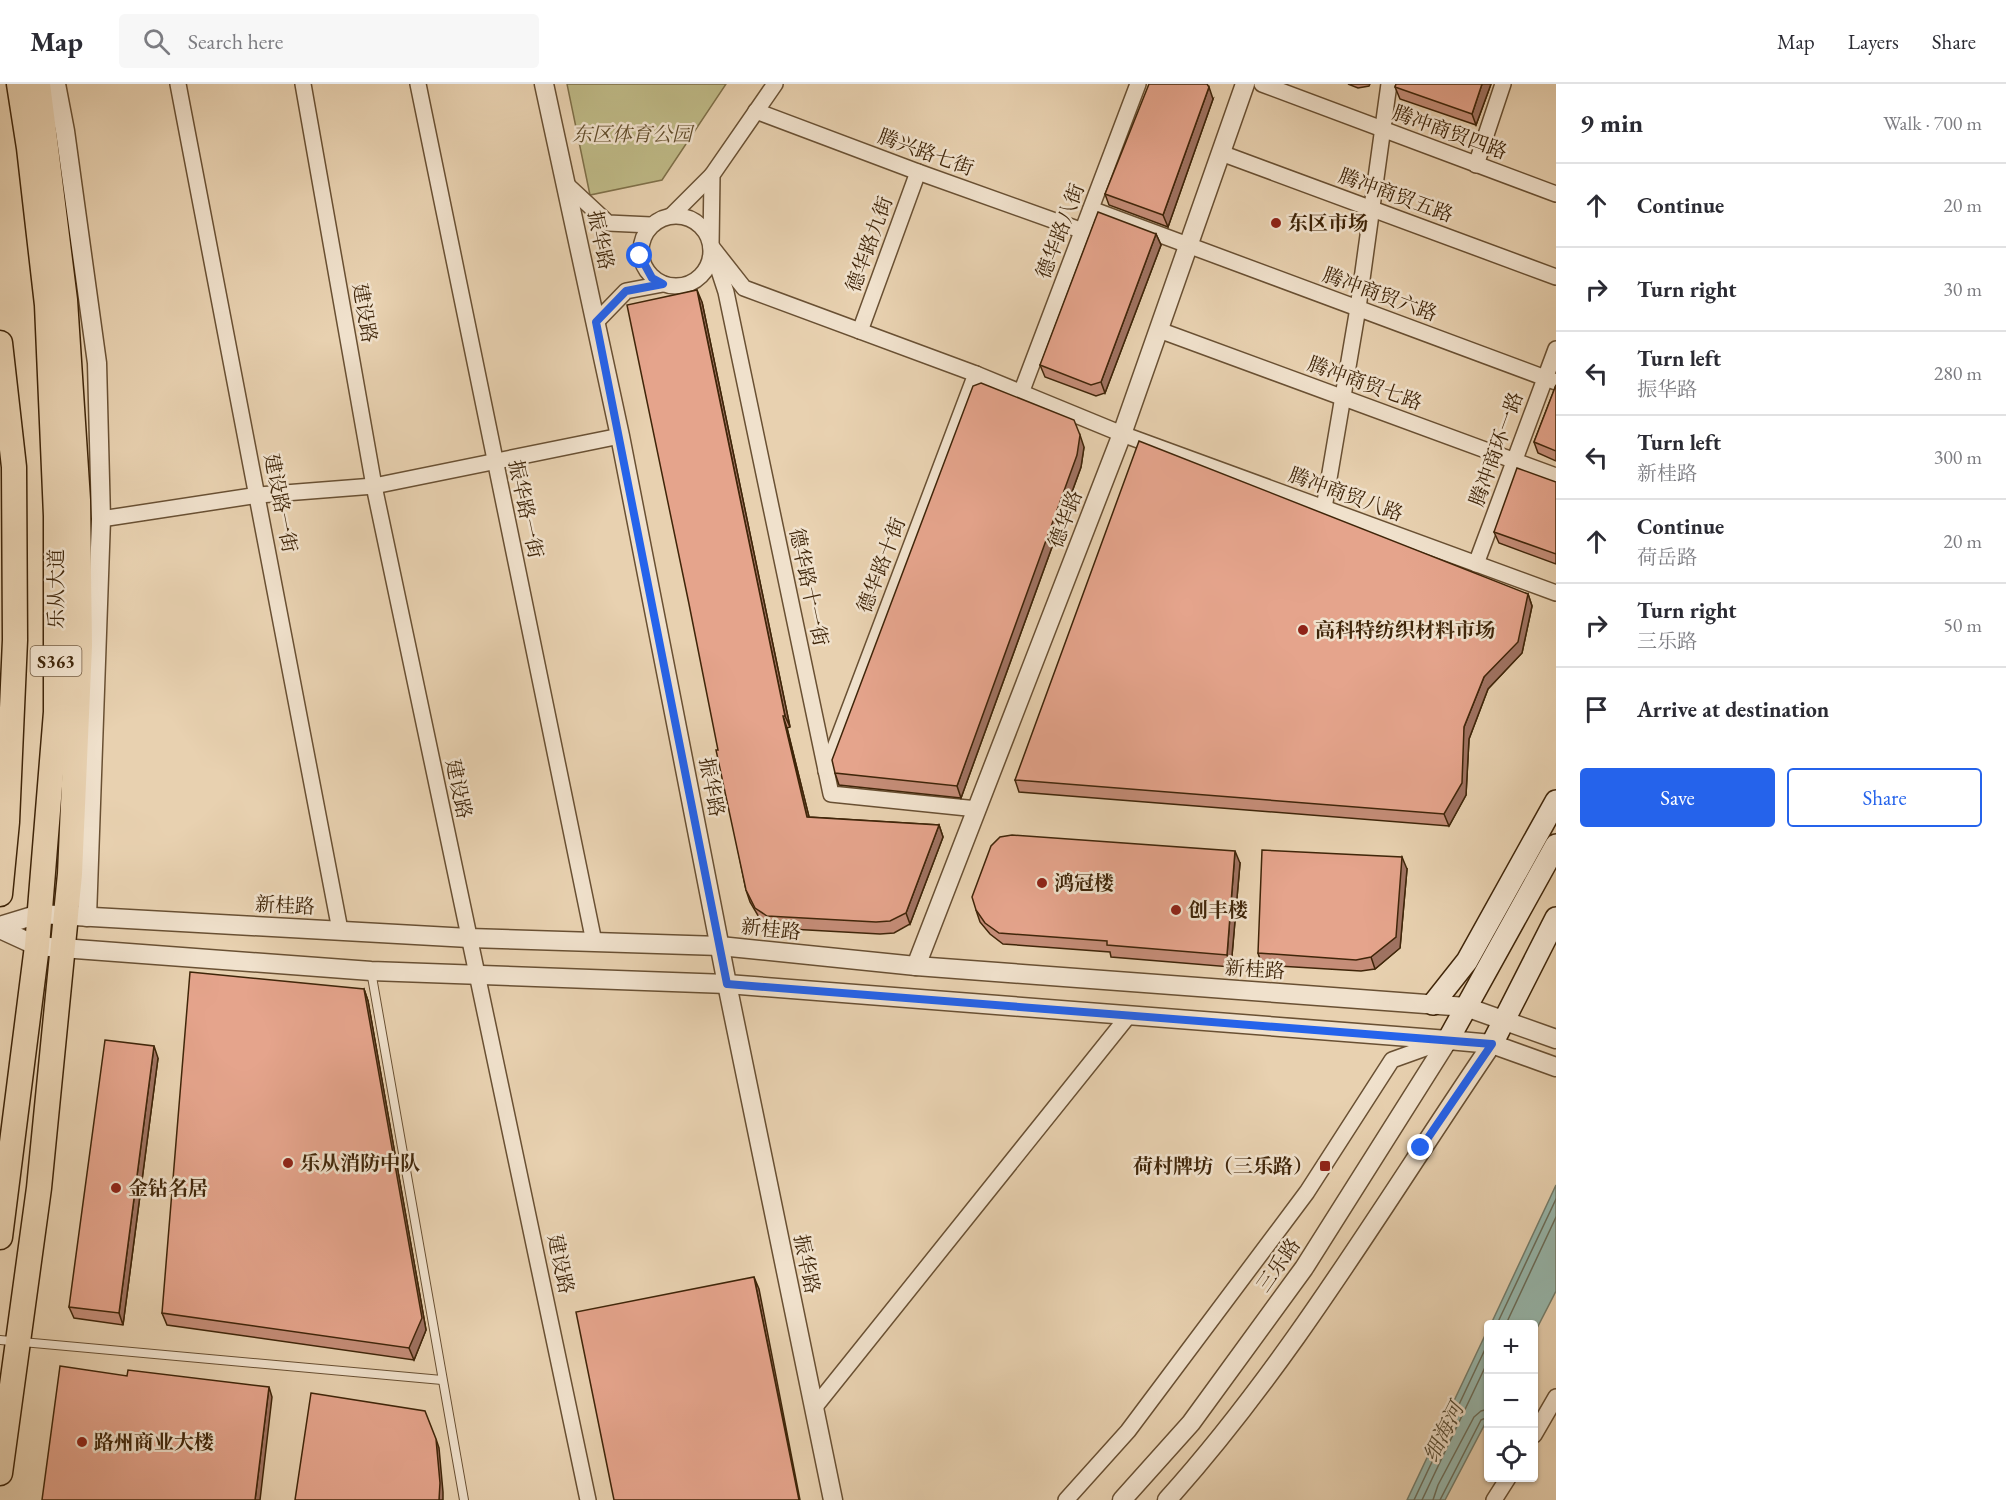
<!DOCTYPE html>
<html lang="en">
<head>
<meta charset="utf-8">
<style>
  :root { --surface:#fff; --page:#f7f7f7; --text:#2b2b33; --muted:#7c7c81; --line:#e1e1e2; --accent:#2563eb }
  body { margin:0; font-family:"EB Garamond","Noto Serif SC",serif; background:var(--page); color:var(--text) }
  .controls { position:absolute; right:18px; bottom:18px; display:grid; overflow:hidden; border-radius:6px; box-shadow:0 2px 4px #0004 }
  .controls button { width:54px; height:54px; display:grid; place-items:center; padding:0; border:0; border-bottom:2px solid var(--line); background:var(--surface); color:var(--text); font:30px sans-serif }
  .stop { position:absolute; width:18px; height:18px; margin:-14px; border:4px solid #2563eb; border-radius:50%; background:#fff }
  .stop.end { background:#2563eb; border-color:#fff; box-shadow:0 2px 6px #0008 }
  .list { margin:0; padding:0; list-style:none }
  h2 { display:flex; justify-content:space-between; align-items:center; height:78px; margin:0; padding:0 24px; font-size:26px }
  h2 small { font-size:20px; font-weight:400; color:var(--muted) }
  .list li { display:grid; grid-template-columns:39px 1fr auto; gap:18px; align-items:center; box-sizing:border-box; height:84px; padding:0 24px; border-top:2px solid var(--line) }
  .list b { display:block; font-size:22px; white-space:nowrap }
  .list p { margin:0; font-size:20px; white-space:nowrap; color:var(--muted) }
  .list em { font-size:20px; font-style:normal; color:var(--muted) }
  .actions { display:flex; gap:12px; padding:18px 24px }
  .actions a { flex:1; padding:14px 0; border:2px solid var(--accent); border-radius:6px; text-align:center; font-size:21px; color:var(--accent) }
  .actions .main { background:var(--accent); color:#fff }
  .icon { flex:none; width:33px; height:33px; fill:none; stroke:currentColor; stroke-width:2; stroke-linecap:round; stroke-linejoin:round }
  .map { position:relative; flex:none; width:1556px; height:1416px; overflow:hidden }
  header { display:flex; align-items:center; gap:36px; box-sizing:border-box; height:84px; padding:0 30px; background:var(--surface); border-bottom:2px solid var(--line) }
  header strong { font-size:28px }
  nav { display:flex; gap:33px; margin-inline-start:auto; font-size:21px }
  .search { width:420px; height:54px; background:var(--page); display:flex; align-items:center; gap:15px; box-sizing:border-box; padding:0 21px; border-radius:6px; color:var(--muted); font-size:22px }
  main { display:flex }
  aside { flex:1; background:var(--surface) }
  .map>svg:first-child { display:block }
</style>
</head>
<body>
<header>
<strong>Map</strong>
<div class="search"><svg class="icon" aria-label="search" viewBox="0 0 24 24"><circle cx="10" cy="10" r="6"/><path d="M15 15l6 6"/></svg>Search here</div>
<nav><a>Map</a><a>Layers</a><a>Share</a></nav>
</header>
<main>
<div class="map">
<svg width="1556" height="1416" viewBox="0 0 1556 1416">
  <rect width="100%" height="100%" fill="#e8d1b0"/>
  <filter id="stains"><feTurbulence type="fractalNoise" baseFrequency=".00333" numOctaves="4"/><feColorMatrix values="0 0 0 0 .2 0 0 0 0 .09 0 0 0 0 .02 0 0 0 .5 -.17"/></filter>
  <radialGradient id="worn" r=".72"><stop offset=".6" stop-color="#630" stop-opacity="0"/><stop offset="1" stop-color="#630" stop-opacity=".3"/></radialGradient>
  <polygon fill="#beb986" stroke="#7e6f48" stroke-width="1.5" points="567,0 726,0 662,96 590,111"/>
  <g fill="#97b7ac" stroke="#747d6b" stroke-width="1.5">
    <polygon points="1556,1101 1556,1207 1534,1250 1534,1240 1491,1240"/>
    <polygon points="1488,1245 1488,1334 1445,1416 1407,1416"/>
  </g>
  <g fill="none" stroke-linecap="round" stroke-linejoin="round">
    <g stroke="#6b6e5a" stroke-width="1.5">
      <polyline points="1497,1240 1556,1115"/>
      <polyline points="1506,1240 1556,1133"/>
      <polyline points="1414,1416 1488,1259"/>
      <polyline points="1422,1416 1488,1277"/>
      <polyline points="1433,1416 1438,1401 1474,1333 1481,1327 1488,1325"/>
      <polyline points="1440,1416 1481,1336 1488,1333"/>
    </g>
    <g stroke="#695033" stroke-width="10">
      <g id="service">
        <polyline points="371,887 464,1416"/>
        <polyline points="0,1256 442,1296"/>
      </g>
    </g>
    <g stroke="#695033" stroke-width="18">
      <g id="minor">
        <polyline points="178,0 340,846"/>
        <polyline points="303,0 374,402 588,1416"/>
        <polyline points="418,0 594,858"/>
        <polyline points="775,0 712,91 711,162 726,208 831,710 977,725"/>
        <polyline points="1262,0 1556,110"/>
        <polyline points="756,27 918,88 1083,147"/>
        <polyline points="1221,69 1556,193"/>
        <polyline points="1476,81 1503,0"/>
        <polyline points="566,100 608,139 651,141"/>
        <polyline points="1091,125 1556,298"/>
        <polyline points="672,131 712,91"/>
        <circle cx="676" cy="167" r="35"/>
        <polyline points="711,162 744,204 976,290 1122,350 1556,509"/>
        <polyline points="596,238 626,207 663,200"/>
        <polyline points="1159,246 1556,392"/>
        <polyline points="860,247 918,88"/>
        <polyline points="1021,309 1138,0"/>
        <polyline points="1324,424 1358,224 1389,0"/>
        <polyline points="101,435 259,411 374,402 620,352"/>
        <polyline points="1476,480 1556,265"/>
        <polyline points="826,687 976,290"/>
        <polyline points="814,1324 1129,931"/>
        <polyline points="1534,1351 1556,1313"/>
        <polyline points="1066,1416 1128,1347 1307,1108 1392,976 1445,957"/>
        <polyline points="1494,1416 1508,1394"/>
      </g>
    </g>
    <g stroke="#695033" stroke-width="21">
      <g id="tertiary">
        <polyline points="56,0 65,47 97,279 101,435 87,833"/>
        <polyline points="544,0 620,352 727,900 833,1416"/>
        <polyline points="0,842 39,830 469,854 720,862 916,882 1466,923 1556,955"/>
        <polyline points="0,845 37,862 62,864 371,887 727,900 1448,956 1492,960 1556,983"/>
        <polyline points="916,882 1122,350 1245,0"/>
        <polyline points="1122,1416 1191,1339 1304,1184 1448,956"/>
        <path d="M 1167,1416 C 1292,1277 1387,1114 1492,960"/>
      </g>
    </g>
    <g stroke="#3f2509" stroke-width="24">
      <g id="secondary">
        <polyline points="1433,920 1467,877 1556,717"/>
        <polyline points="1448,956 1556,761"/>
        <polyline points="1492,960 1556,834"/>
      </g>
    </g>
    <g stroke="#3f2509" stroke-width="27">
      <g id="primary">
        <polyline points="0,259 14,383 15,556 7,738 0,810"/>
        <polyline points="0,1153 37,862 56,628 56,432 47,221 29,64 19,0"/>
        <polyline points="0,1389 39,1104 70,790 80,561 78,416 65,216 38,0"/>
      </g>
    </g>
    <use href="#service" stroke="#f0e1cc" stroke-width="8"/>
    <use href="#minor" stroke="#f0e1cc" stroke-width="15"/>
    <use href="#tertiary" stroke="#f0e1cc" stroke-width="18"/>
    <use href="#secondary" stroke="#f0e1cc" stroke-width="21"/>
    <use href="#primary" stroke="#e8d1b0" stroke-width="24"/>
  </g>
  <g fill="#c58d78" stroke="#3f2509" stroke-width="1.5">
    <polygon points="1348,0 1370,0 1369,2 1358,4"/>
    <polygon points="1396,0 1491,0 1476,41 1400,15 1395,3"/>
    <polygon points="1213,15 1168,143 1109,121 1105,110"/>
    <polygon points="1156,150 1161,161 1105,309 1096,312 1045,293 1040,281"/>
    <polygon points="702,218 790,643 787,644 809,733 939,741 943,753 910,840 894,849 880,850 772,844 760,835 750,818 746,806 718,666"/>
    <polygon points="1556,301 1556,377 1538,369 1534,358"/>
    <polygon points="1084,363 1081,383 961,714 839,701 835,689"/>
    <polygon points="1556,398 1556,480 1499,459 1494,448"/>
    <polygon points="1528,510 1532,522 1522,569 1488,605 1469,655 1466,711 1449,742 1019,708 1015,696"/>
    <polygon points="1240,779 1231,883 1111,873 1110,868 1003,860 990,850 980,838 976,826"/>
    <polygon points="1407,785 1400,864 1375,885 1361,887 1262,881 1258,869"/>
    <polygon points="364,905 368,917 426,1246 414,1276 167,1241 162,1229"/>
    <polygon points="158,974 123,1241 74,1234 69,1223"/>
  </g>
  <g fill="#a07362" stroke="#3f2509" stroke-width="1.5">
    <polygon points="1482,0 1491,0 1476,41 1472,30"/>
    <polygon points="1209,3 1213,15 1168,143 1163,131"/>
    <polygon points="1156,150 1161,161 1105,309 1101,298"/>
    <polygon points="697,206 702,218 790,643 785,632"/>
    <polygon points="1080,351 1084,363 1081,383 961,714 957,702"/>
    <polygon points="1528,510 1532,522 1522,569 1488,605 1469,655 1466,711 1449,742 1444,730 1464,643 1484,593"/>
    <polygon points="783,632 787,644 812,745 807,733"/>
    <polygon points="939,741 943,753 910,840 906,829"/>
    <polygon points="1235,767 1240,779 1231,883 1227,871"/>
    <polygon points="1402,773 1407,785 1400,864 1375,885 1371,873"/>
    <polygon points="364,905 368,917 426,1246 414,1276 409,1264"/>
    <polygon points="154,962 158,974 123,1241 119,1229"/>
    <polygon points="754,1193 759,1205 800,1416 799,1416"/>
    <polygon points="269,1303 272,1313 260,1416 255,1416"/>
    <polygon points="436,1355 439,1364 443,1408 443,1416 439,1416"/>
  </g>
  <g fill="#e5a48c" stroke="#3f2509" stroke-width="1.5">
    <polygon points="1149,0 1207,0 1209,3 1163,131 1105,110"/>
    <polygon points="1396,0 1482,0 1472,30 1395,3"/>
    <polygon points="1098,128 1156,150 1101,298 1091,301 1040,281"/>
    <polygon points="697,206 785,632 783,632 807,733 939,741 906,829 890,837 876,838 767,832 755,824 746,806 716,666 718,666 689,520 627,221"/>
    <polygon points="981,299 1074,336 1080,351 1077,371 957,702 835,689 832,676 973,302"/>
    <polygon points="1556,301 1556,367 1534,358"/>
    <polygon points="1139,357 1528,510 1518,558 1484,593 1464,643 1462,699 1444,730 1015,696"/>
    <polygon points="1517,384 1556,398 1556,470 1494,448"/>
    <polygon points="1012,751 1235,767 1227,871 1107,861 1107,857 999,849 985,839 976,826 972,813 991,762 1000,753"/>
    <polygon points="1262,766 1402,773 1396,853 1371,873 1356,876 1258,869"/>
    <polygon points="190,888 364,905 422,1234 409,1264 162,1229"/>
    <polygon points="105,956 154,962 119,1229 69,1223"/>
    <polygon points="754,1193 799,1416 614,1416 576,1228"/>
    <polygon points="60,1282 127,1292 128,1286 269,1303 255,1416 42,1416"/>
    <polygon points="311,1309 425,1327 436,1355 440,1399 439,1416 295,1416"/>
  </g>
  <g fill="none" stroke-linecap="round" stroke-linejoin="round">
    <polyline stroke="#2563eb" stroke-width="8" points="640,172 652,194 663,200 626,207 596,238 727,900 1492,960 1421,1064"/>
  </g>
  <g fill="#8f2418" stroke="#f0e1cc" stroke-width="2">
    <circle cx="1276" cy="139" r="6"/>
    <circle cx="1303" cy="546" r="6"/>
    <circle cx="1042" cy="799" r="6"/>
    <circle cx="1176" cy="826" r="6"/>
    <circle cx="288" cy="1079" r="6"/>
    <rect x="1319" y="1076" width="12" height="12" rx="3"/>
    <circle cx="116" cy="1104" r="6"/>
    <circle cx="82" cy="1358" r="6"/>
  </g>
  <g text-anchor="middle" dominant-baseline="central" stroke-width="5" stroke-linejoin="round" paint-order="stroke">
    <rect fill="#f0e1cc" stroke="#745d44" stroke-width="1.5" x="30.5" y="562" width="51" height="30" rx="4.5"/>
    <g font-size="18" font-weight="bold" fill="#3f2509">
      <text x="56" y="577">S363</text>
    </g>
    <g font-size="20" fill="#3f2509" stroke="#f0e1cc">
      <text transform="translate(1450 48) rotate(20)">腾冲商贸四路</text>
      <text transform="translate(926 68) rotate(20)">腾兴路七街</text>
      <text transform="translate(1396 111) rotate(20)">腾冲商贸五路</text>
      <text transform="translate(1060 147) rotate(-69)">德华路八街</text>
      <text transform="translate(601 156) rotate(78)">振华路</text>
      <text transform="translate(869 160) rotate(-70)">德华路九街</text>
      <text transform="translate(1380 210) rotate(20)">腾冲商贸六路</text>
      <text transform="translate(365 229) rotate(80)">建设路</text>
      <text transform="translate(1365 299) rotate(20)">腾冲商贸七路</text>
      <text transform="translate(1496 365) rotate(-70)">腾冲商环一路</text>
      <text transform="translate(1346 410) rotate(20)">腾冲商贸八路</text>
      <text transform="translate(281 419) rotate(79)">建设路一街</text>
      <text transform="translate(526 425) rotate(78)">振华路一街</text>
      <text transform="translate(1065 435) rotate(-69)">德华路</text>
      <text transform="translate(881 481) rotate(-69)">德华路十街</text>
      <text transform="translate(809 503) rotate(78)">德华路十一街</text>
      <text transform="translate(56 505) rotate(-90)">乐从大道</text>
      <text transform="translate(712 703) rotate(79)">振华路</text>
      <text transform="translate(459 705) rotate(78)">建设路</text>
      <text transform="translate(285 821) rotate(3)">新桂路</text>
      <text transform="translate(771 845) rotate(6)">新桂路</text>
      <text transform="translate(1255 885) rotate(4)">新桂路</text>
      <text transform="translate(561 1180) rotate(78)">建设路</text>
      <text transform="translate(807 1180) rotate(78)">振华路</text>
      <text transform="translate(1278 1181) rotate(-55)">三乐路</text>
    </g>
    <g font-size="20" font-style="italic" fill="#5f4a28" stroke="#f0e1cc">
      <text x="632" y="50">东区体育公园</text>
    </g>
    <g font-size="20" font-weight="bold" fill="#3f2509" stroke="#f0e1cc" text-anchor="start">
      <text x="1288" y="139">东区市场</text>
      <text x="1315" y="546">高科特纺织材料市场</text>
      <text x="1054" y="799">鸿冠楼</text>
      <text x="1188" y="826">创丰楼</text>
      <text x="300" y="1079">乐从消防中队</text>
      <text x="1313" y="1082" text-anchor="end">荷村牌坊（三乐路）</text>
      <text x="128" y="1104">金钻名居</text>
      <text x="94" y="1358">路州商业大楼</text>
    </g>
    <g font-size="21" font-style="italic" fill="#554a32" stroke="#f0e1cc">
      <text transform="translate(1443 1348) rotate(-63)">细海河</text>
    </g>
  </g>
  <rect width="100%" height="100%" filter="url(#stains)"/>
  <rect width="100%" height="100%" fill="url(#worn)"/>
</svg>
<div class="controls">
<button>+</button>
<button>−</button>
<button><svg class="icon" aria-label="locate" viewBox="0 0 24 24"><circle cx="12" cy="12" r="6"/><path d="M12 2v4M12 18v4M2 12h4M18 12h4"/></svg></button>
</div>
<div class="stop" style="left:640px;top:172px"></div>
<div class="stop end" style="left:1421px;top:1064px"></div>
</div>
<aside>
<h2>9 min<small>Walk · 700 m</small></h2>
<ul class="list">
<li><svg class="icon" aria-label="ahead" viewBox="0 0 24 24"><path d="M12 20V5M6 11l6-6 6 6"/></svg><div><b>Continue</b></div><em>20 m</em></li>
<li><svg class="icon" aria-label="right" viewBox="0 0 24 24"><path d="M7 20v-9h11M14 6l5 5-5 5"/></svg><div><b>Turn right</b></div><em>30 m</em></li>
<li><svg class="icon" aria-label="left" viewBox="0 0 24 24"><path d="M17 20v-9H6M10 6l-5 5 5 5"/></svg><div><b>Turn left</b><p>振华路</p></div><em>280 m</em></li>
<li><svg class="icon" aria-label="left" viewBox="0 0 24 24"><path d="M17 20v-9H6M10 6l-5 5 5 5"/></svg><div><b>Turn left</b><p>新桂路</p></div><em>300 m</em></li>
<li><svg class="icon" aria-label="ahead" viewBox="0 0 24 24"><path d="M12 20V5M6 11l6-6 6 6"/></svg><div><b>Continue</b><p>荷岳路</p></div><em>20 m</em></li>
<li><svg class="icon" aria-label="right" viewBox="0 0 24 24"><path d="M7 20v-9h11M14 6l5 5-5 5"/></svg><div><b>Turn right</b><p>三乐路</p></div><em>50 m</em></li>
<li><svg class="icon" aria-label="arrive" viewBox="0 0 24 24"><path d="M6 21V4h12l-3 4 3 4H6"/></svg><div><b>Arrive at destination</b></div></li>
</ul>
<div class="actions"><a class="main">Save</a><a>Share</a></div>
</aside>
</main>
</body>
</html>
